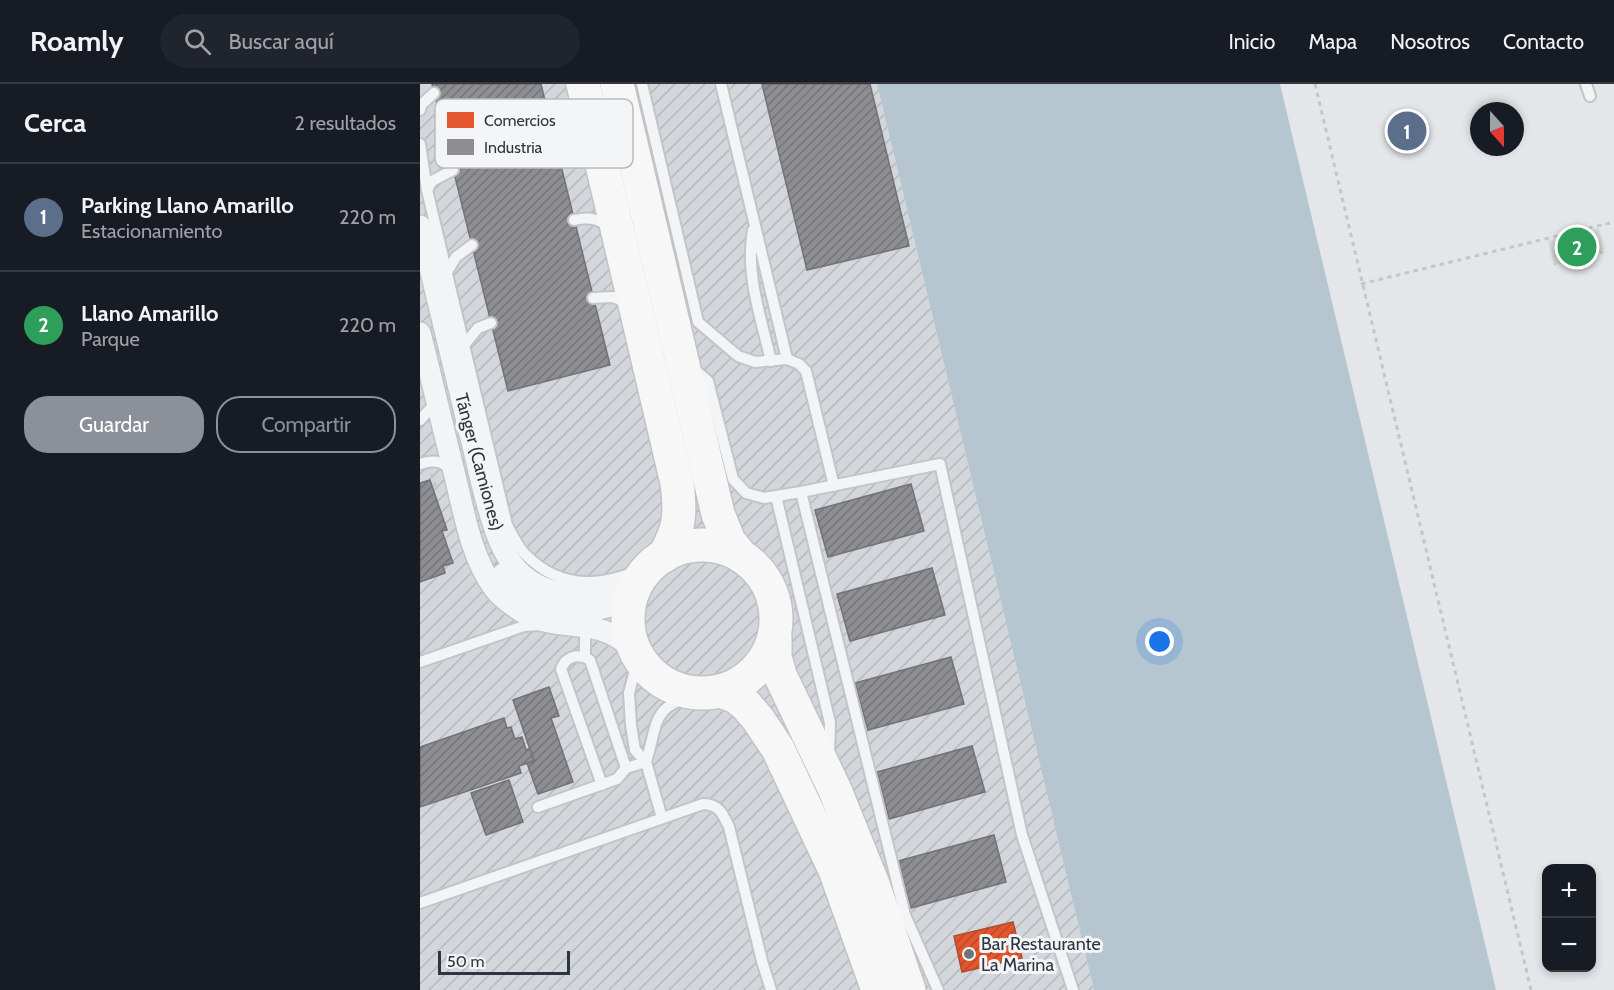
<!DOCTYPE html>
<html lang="es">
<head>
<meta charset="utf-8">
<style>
  :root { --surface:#171b24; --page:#20242c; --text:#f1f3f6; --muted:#9ea1a6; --line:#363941; --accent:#8c9099 }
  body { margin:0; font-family:Cabin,sans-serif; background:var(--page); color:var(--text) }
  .controls { position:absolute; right:18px; bottom:18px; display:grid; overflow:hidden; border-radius:12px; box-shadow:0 3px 9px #0003 }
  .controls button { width:54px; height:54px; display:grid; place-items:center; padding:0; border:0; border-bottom:2px solid var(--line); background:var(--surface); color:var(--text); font:30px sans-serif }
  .compass { position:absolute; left:1050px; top:18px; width:54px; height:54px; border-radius:50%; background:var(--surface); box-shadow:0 3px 9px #0003; rotate:159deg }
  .scale { position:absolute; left:18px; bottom:15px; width:132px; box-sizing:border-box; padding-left:6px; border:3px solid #2d3640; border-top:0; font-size:16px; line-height:21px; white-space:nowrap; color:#2d3640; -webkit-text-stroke:4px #f3f5f7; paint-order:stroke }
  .you { position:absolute; left:740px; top:558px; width:21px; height:21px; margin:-15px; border:4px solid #fff; border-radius:50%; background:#1a73e8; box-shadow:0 0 0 9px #1a73e833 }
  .badge { display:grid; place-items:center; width:39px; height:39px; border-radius:50%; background:var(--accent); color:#fff; font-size:20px; font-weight:700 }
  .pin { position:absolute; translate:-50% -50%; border:3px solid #fff; box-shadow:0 2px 6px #0006 }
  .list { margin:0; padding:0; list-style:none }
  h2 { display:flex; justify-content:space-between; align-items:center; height:78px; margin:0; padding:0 24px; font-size:26px }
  h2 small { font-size:20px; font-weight:400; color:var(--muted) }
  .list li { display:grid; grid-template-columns:39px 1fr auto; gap:18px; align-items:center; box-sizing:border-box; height:108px; padding:0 24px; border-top:2px solid var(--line) }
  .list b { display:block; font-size:22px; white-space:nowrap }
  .list p { margin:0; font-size:20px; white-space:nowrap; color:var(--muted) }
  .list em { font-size:20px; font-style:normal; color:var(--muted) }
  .actions { display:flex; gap:12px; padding:18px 24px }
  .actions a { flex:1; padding:14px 0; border:2px solid var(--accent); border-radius:24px; text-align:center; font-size:21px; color:var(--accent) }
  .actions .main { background:var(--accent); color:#fff }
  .icon { flex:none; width:33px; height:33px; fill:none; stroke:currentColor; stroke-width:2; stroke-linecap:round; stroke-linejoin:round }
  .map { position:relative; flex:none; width:1194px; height:906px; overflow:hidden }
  header { display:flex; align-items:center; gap:36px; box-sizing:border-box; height:84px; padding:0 30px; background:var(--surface); border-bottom:2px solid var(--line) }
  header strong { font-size:28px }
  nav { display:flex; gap:33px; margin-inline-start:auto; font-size:21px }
  .search { width:420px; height:54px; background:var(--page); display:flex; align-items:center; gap:15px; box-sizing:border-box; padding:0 21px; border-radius:33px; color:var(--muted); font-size:22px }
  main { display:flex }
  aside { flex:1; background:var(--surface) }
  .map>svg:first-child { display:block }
</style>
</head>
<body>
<header>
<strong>Roamly</strong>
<div class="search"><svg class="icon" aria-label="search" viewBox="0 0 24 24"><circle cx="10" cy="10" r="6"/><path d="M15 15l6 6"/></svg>Buscar aquí</div>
<nav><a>Inicio</a><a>Mapa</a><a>Nosotros</a><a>Contacto</a></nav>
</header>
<main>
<aside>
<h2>Cerca<small>2 resultados</small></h2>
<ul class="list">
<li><span class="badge" style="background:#5c6f8a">1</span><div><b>Parking Llano Amarillo</b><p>Estacionamiento</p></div><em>220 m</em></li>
<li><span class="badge" style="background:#2e9e5b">2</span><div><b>Llano Amarillo</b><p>Parque</p></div><em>220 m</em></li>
</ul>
<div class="actions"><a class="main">Guardar</a><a>Compartir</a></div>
</aside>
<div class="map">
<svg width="1194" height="906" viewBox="0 0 1194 906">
  <defs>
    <pattern id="industrial-furrows" width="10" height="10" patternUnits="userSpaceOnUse" patternTransform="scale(1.5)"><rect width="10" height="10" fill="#d3d6db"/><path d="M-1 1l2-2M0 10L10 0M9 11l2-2" fill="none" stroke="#b5b8bd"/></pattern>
    <pattern id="forest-crowns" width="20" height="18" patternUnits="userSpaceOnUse" patternTransform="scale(1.5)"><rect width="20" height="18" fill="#d6dcd5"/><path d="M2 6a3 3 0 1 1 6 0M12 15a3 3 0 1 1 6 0" fill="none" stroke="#b8bdb8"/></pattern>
    <pattern id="shops-hatch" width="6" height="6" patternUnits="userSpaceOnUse" patternTransform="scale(1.5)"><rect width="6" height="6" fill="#e4572e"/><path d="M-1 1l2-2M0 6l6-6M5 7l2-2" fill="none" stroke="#b94929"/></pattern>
    <pattern id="industry-hatch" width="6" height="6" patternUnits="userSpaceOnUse" patternTransform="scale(1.5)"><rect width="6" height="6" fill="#8d8d92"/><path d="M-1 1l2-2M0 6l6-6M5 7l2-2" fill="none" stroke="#747479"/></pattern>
  </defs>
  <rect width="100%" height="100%" fill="#e4e6e9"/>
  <polygon fill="url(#industrial-furrows)" points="0,0 457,0 674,906 0,906"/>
  <polygon fill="url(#forest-crowns)" points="1179,144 1185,169 1134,181 1128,157"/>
  <polygon fill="#b6c6d0" points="457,0 860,0 1076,906 674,906"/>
  <polygon fill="url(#shops-hatch)" stroke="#ad4d33" stroke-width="1.5" points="593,838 602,874 542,888 534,852"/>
  <g fill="url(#industry-hatch)" stroke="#707379" stroke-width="1.5">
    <polygon points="12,0 121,0 190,281 88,307"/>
    <polygon points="342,0 450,0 489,162 387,186"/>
    <polygon points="10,396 27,446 22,447 33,479 23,482 25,489 0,498 0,399"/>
    <polygon points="491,400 504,447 408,473 395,426"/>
    <polygon points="512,484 525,531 430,557 417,510"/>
    <polygon points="531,573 544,620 448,646 435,599"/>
    <polygon points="129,603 139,632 131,634 153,698 118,710 107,679 114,677 93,616"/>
    <polygon points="84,634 87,644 91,643 95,655 102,653 106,666 110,664 114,677 99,682 101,689 0,723 0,663"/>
    <polygon points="552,662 565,708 469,735 457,688"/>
    <polygon points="89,696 103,738 66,751 51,709"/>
    <polygon points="574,751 586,798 491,824 478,777"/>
  </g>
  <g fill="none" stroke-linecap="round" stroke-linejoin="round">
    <g stroke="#c3c4c7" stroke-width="14">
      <g id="service">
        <polyline points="222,0 278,238 318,272 335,278 367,275 379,280 386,287 414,402"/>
        <polyline points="301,0 367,275"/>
        <polyline points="1166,0 1170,12"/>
        <polyline points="0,26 1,21 14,9"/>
        <path d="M 135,58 C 148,56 161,56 171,67"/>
        <path d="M 0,60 L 7,106 L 87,441 C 92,450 97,461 104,469 C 142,509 189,503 233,479"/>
        <polyline points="7,106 12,97 33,86"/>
        <path d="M 154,136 C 168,133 179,134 189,144"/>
        <path d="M 333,146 C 325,191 341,233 351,277"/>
        <polyline points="27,188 36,173 52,161"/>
        <polyline points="173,214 193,213 208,219"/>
        <polyline points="40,266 58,244 71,239"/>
        <polyline points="273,284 288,297 313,395 326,409 344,414 381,408 520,380 602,751 653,906"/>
        <polyline points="0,336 11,324 14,315"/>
        <path d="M 0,380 C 13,376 22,376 32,387"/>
        <polyline points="381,408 485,831 518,906"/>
        <polyline points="356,412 410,639 409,671"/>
        <polyline points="165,573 165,542"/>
        <polyline points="218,574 209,609 211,641 215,666 226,678 242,734"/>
        <polyline points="0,578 104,542 120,541"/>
        <path d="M 226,678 C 239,636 230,625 277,609"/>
        <path d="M 182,701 L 141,585 C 146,572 158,569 170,576 L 206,684"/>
        <polyline points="118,723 197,695 206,684 226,678"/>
        <path d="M 0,819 L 283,720 C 299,720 303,730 309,743 L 342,877 L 351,906"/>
      </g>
    </g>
    <g stroke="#c3c4c7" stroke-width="24">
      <g id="minor">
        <path d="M 0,142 L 64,408 C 71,433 77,459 93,481 C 120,516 181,520 217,499"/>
        <path d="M 0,249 C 12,296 23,344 35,392 C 44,428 51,473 74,504 C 82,515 94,523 106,530 C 143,550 183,530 215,569"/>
        <path d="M 83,490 C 105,523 158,534 193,521"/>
      </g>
    </g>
    <g stroke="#c1c3c6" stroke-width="36">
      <g id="primary">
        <path d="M 163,0 L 257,399 C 261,430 260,445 244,472"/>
        <polyline points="197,0 298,430 309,457 321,472"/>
        <circle cx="282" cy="535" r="74"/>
        <polyline points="355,554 355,573 360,591 415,706 454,803 489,906"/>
        <polyline points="300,607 315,612 326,621 338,635 358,665 415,786 458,906"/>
      </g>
    </g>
    <g stroke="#c4c7c8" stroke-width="3" stroke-dasharray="4.5 4.5" stroke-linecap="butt">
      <polyline points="895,0 1111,906"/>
      <polyline points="941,200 1194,138"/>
      <polyline points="11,390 17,406"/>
    </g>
    <use href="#service" stroke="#f3f4f5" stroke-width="10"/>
    <use href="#minor" stroke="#f3f4f5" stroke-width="21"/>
    <use href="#primary" stroke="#f7f7f7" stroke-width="33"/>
  </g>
  <circle fill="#6d747b" stroke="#f3f5f7" stroke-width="2" cx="549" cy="870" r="6"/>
  <g text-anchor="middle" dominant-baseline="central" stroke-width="6" stroke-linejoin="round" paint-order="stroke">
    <g font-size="18" fill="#2d3640" stroke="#f3f5f7">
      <text transform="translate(59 378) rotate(75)">Tánger (Camiones)</text>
    </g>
    <g font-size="18" fill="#2d3640" stroke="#f3f5f7" text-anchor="start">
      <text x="561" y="860">Bar Restaurante<tspan x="561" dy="21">La Marina</tspan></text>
    </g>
  </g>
  <rect x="15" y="15" width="198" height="69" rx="9" fill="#f3f5f7" stroke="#b8bcc0" stroke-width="1.5"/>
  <rect x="27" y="28" width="27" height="16" fill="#e4572e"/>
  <rect x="27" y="55" width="27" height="16" fill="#8d8d92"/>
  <g font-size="16" fill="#2d3640">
    <text x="64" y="42">Comercios</text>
    <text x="64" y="69">Industria</text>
  </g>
</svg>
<div class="controls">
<button>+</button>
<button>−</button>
</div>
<svg class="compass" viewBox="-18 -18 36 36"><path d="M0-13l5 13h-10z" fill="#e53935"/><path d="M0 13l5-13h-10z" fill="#9ea1a6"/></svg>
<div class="scale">50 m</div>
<div class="you"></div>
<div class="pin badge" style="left:987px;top:47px;background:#5c6f8a">1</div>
<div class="pin badge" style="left:1157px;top:163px;background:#2e9e5b">2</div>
</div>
</main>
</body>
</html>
